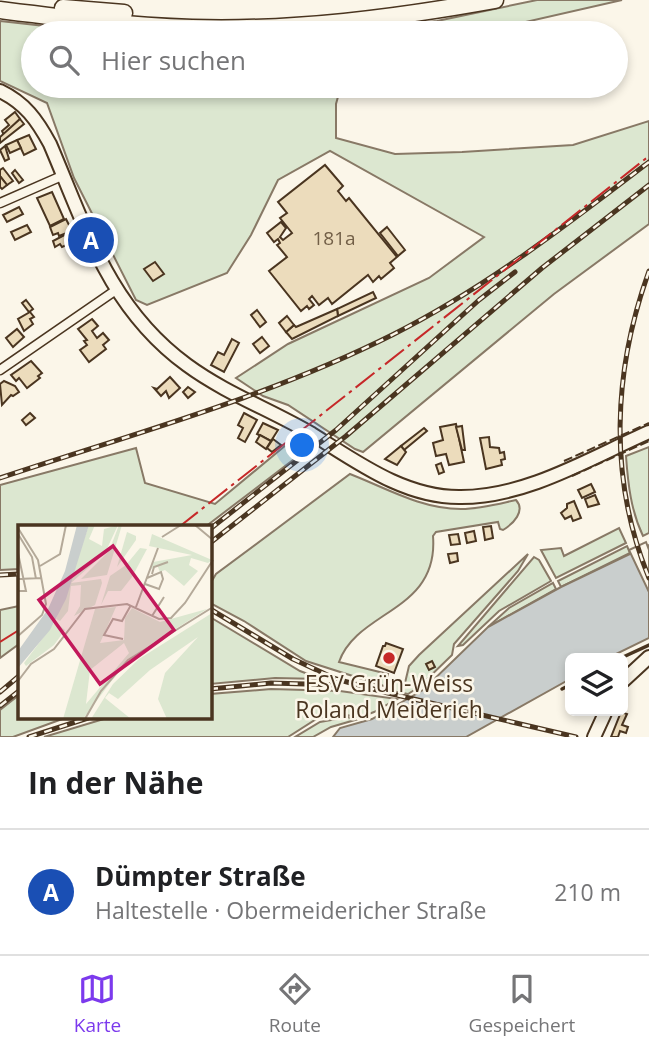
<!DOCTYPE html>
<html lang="de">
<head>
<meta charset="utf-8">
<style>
  :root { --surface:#fff; --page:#f2f2f2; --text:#202124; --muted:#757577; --line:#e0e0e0; --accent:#7c3aed }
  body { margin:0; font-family:"Open Sans",sans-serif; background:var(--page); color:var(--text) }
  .controls { position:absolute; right:21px; bottom:21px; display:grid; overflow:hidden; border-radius:10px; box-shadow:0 4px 10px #0003 }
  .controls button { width:63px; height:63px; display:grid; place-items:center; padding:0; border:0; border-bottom:2px solid var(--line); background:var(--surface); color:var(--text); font:35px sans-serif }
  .you { position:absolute; left:303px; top:446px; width:24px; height:24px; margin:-18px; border:5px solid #fff; border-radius:50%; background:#1a73e8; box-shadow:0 0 0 10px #1a73e833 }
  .badge { display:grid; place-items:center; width:46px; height:46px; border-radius:50%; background:var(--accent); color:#fff; font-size:23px; font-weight:700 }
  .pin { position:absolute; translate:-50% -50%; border:4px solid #fff; box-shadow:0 2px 7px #0006 }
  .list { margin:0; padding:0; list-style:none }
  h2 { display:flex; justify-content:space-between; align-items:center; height:91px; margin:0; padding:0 28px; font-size:30px }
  h2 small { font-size:23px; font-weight:400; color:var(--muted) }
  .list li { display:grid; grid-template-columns:46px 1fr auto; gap:21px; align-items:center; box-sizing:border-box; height:126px; padding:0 28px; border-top:2px solid var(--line) }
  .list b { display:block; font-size:26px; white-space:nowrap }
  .list p { margin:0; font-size:23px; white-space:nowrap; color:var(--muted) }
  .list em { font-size:23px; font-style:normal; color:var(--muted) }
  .icon { flex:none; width:38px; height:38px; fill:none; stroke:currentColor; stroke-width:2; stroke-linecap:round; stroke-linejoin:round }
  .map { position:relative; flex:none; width:649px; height:737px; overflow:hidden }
  .search { position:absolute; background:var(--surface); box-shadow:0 4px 10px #0003; left:21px; right:21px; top:21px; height:77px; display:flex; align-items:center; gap:18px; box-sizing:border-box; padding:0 24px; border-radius:38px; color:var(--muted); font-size:26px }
  .sheet { height:217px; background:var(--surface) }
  nav { display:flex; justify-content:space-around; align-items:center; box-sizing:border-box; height:98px; border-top:2px solid var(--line); background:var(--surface); font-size:19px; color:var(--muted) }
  nav a { display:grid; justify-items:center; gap:4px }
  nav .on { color:var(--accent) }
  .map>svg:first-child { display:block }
</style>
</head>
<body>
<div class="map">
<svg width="649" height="737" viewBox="0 0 649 737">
  <rect width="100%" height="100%" fill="#fbf6e9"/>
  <g fill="#dce7d0" stroke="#887966" stroke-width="2">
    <polygon points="537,0 622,0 504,27 468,33 329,33 437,21"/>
    <polygon points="0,21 108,33 33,33 33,86 341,86 336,104 336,138 395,154 462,152 573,145 649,121 649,224 554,294 363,452 355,449 288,405 263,396 236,378 288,344 429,278 484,237 330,151 278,180 251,235 227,273 147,305 136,300 74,178 47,103 0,81"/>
    <polygon points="298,435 310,447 205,527 19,527 19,569 0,570 0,485 136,448 145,483 215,504"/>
    <path d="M 649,447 L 649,533 L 643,536 C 631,511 628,484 626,456 Z"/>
    <path d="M 350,474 C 386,488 421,509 461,509 C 480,509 498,504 516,500 C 526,511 513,524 503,530 L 500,529 L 498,522 L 436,532 L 433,536 C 439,612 357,610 339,662 L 388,674 L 387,679 L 405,683 L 409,666 L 419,655 L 528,554 L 518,571 L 454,644 L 452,655 L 419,687 L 408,694 L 392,691 L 387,687 L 306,661 L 244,621 L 210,603 L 210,584 L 216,574 Z"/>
    <polygon points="619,528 626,543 556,578 541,550 561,548 564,556"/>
    <polygon points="627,546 630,553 561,587 558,581"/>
    <polygon points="534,557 539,560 551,581 499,611 463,645 458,646"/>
    <polygon points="553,583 556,589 488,627 509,608"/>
    <polygon points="19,606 19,644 0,658 0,610"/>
    <polygon points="210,617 300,671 321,679 275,678 210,684"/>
    <polygon points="271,689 340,691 397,699 374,712 361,717 338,714 318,718 288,737 44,737 107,718 210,718 210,694"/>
    <polygon points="19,695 19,718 65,718 13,737 0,737 0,710"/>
    <polygon points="348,717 355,720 331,727 313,737 295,737 320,722"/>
  </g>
  <polygon fill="#c9cecd" stroke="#887966" stroke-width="2" points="649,545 649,638 608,658 570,658 570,679 466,737 333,737 340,728 372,719 423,690 488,627 561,587"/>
  <polygon fill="#fbf6e9" stroke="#887966" stroke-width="2" points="646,542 649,550 649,592 629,550"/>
  <g fill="#ecdcbc" stroke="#4a3520" stroke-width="2">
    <polygon points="15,112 20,119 4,135 2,131 9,125 5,120"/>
    <polygon points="20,119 24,124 0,143 0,137"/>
    <polygon points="29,135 36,149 24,155 17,140"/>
    <polygon points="17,140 21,148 10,153 6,145"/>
    <polygon points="5,146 9,159 5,161 0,150"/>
    <polygon points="325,165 343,186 338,191 346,201 349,198 397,257 390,263 394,268 381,279 379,276 373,282 368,275 332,304 328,298 319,305 312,296 309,299 314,305 309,309 307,306 301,311 269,271 287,257 277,245 280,243 278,239 274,242 267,233 281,222 286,228 280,237 283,240 292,233 280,218 287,213 278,202"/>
    <polygon points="3,168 13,181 7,185 0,176 0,170"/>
    <polygon points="15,170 23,180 19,183 12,173"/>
    <polygon points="0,176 7,185 2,189 0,187"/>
    <polygon points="52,192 64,219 50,226 37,198"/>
    <polygon points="19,207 23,214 7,222 3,215"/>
    <polygon points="66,219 72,231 59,236 58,233 53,235 50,227"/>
    <polygon points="27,225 31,232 15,240 11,232"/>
    <polygon points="387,227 405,250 398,256 380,233"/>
    <polygon points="72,231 76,241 62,247 60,244 55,247 53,241"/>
    <polygon points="155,262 164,274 153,281 144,269"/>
    <polygon points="373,292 376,298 338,316 337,309"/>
    <polygon points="26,300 33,309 29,312 22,303"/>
    <polygon points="337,309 338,316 292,339 286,332 294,325 296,327"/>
    <polygon points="257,310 266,322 260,327 251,315"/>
    <polygon points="30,312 34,317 30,319 33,324 24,331 18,319"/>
    <polygon points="287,316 294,325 286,332 279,323"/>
    <polygon points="92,319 98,326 92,331 97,338 103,333 109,340 103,345 106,349 89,362 80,350 87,345 84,341 87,340 78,329"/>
    <polygon points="17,329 24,337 13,347 6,338"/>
    <polygon points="262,337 269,346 260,353 253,344"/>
    <polygon points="232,339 239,343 224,372 211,365 218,352 224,355"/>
    <polygon points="31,361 42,373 38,376 40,378 27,388 19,378 16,381 11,375"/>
    <polygon points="170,377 180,388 169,398 166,391 161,396 154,388 157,389"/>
    <polygon points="4,381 15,386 19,392 13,396 11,395 2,405 0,384"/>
    <polygon points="188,387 195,392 188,398 183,392"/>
    <polygon points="30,413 35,418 26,425 22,420"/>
    <polygon points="244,413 257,420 245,442 238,438 243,428 238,425"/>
    <polygon points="263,423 278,430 271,441 257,434"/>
    <polygon points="456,424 464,462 449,465 446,454 436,456 433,443 443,440 440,427"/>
    <polygon points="462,426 465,450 462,450 456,427"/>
    <polygon points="424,428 427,431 404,450 401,446"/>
    <polygon points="260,435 271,441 266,449 256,442"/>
    <polygon points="489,437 490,447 499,448 500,453 504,452 505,459 501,460 502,465 486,469 480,438"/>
    <polygon points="273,439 281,445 272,452 267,448"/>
    <polygon points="401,446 406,452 397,465 385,459"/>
    <polygon points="441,463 444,472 439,474 436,465"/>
    <polygon points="591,484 595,492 582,498 578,490"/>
    <polygon points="595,495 599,504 588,507 585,499"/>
    <polygon points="574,501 581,518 573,521 571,516 565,519 561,513 567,508 567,504"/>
    <polygon points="491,526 493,538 485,540 483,527"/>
    <polygon points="474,531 476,541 467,543 465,533"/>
    <polygon points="458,534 460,544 451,545 449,535"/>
    <polygon points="457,553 458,561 450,563 448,554"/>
    <polygon points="386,643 403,649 394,673 376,666 383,646 385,646"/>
    <polygon points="432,661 435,667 429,670 426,664"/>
    <polygon points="621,712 627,714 622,725 628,727 626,733 620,731 618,737 611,737"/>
  </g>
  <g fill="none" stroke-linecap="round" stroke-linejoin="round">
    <g stroke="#4a3520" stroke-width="11">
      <g id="street">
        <polyline points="0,203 64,175"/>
        <polyline points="0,370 116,290"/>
      </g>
    </g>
    <g stroke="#4a3520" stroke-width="16">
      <g id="secondary">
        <path d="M 0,91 C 25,103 37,120 50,144 C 86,228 109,308 187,365 C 225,393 271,410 312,434 C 357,462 405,498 461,497 C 527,497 590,458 649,432"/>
        <polyline points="623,681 649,657"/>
        <polyline points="594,737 606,711"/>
      </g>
    </g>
    <g stroke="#4a3520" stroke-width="19">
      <g id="highway">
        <polyline points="63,8 124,13"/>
        <path d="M 0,10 C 64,18 127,26 192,28 C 294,31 395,18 495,0"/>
      </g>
    </g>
    <use href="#street" stroke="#fbf6e9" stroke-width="8"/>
    <use href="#secondary" stroke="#fbf6e9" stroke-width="12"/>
    <use href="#highway" stroke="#fbf6e9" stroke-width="16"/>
    <g stroke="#4a3520" stroke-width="5">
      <g id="rail">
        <path d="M 649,271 C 613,371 608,478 649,578"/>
        <path d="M 0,478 C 132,434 269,397 394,334 C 485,288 568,224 649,162"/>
        <polyline points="210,529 336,430 479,300 515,272"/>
        <polyline points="210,543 346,436 542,268 649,185"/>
        <polyline points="0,575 19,574"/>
        <polyline points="210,609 293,659 336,679 388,693 576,737"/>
        <polyline points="210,689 271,683 339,685"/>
        <polyline points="0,692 19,676"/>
        <polyline points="0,706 19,691"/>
        <polyline points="29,737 88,718"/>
      </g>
    </g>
    <use href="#rail" stroke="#fbf6e9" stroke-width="2.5" stroke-dasharray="8" stroke-linecap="butt"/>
    <g stroke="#4a3520" stroke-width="2" stroke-dasharray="9 3.5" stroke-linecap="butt">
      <polyline points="564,461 649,423"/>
      <polyline points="572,476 649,441"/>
    </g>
    <g stroke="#4a3520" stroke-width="3.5">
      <polyline points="621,658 649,645"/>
      <polyline points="562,689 570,685"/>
    </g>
    <g stroke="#c62828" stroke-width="2" stroke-dasharray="24 5 3.5 5" stroke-linecap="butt">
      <polyline points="179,527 649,156"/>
      <polyline points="0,642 19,630"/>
    </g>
  </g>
  <circle fill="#c62828" stroke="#fbf6e9" stroke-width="2.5" cx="389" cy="658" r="7"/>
  <g text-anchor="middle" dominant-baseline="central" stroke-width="5" stroke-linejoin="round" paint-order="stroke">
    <g font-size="19" fill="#725f47">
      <text x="334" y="238">181a</text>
    </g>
    <g font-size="23" fill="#4a3520" stroke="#fbf6e9">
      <text x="389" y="683">ESV Grün-Weiss<tspan x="389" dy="26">Roland Meiderich</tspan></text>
    </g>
  </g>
  <g transform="translate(18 525)">
    <rect width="194" height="194" fill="#fbf6e9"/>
    <path d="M 71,0 L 77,0 L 71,14 L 84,21 L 86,4 L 100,0 L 87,28 L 53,58 L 83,54 L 84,58 L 77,80 L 56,91 L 62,81 L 63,60 L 53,61 L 50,86 L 42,96 L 38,94 ZM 101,0 L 104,0 L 89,50 L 63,54 L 91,26 ZM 109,7 L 118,11 L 118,15 L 99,42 ZM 134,9 L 194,35 L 190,38 L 173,33 L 171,40 L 180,46 L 166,61 L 147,45 L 142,47 L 139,40 L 133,44 L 135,37 L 174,30 L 131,21 ZM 122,23 L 129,24 L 114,52 L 103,66 L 90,66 L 83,80 L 92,51 L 108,40 ZM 98,82 L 82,118 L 106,115 L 107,93 L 114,83 L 142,97 L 189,84 L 110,134 L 65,194 L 45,194 L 77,84 ZM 106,118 L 111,128 L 68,179 L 72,145 ZM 194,88 L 195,188 L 190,194 L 149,194 L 140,174 L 147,148 L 180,112 L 132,145 L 100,174 L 91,168 L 87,173 L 113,194 L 73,194 L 95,159 L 121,134 ZM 37,97 L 47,105 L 36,120 L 8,141 L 6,138 Z" fill="#dce7d0" fill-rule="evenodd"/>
    <path d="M 59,0 L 71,0 L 48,74 L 32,105 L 0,143 L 0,126 L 30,84 L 47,46 Z" fill="#c9cecd"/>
    <path fill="none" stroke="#b4a999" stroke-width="2" d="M 177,0 L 195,15M 0,3 L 20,35 L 28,79 L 24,90 L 0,111M 0,9 L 14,32 L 18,54M 144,12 L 163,0M 0,28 L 8,66 L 0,66M 22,41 L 42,29 L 48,0M 134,49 L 136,42 L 150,37M 0,54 L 24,53M 127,59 L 141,64 L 145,54 L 143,47 L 129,53M 118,82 L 140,23M 134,91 L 146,72M 105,114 L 86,110 L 95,94 L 104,96 L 113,80M 0,156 L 13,139 L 36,124 L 67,84 L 109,79 L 141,94 L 153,93 L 167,78 L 195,35M 67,194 L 83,166 L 110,135 L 195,82"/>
    <path fill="#c2185b" fill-opacity="0.15" stroke="#c2185b" stroke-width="3.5" d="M 95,21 L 156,105 L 82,159 L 21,75 Z"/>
    <rect width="194" height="194" fill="none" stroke="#4a3520" stroke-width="3.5"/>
  </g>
</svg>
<div class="controls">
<button><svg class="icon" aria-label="layers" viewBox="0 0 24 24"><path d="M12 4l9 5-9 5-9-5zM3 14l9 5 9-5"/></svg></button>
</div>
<div class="you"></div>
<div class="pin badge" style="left:91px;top:240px;background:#1a4fb4">A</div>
<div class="search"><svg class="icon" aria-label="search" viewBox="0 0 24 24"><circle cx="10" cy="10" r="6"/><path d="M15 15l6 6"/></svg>Hier suchen</div>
</div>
<section class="sheet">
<h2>In der Nähe<small></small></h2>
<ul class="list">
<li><span class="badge" style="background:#1a4fb4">A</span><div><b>Dümpter Straße</b><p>Haltestelle · Obermeidericher Straße</p></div><em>210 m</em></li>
</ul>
</section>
<nav>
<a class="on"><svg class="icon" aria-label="map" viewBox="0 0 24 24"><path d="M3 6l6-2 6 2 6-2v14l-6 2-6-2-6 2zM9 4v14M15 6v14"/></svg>Karte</a>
<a><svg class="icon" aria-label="directions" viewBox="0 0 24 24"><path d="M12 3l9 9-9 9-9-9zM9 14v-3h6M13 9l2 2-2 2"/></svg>Route</a>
<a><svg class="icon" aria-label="saved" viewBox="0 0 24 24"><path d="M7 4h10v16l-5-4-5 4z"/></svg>Gespeichert</a>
</nav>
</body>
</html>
